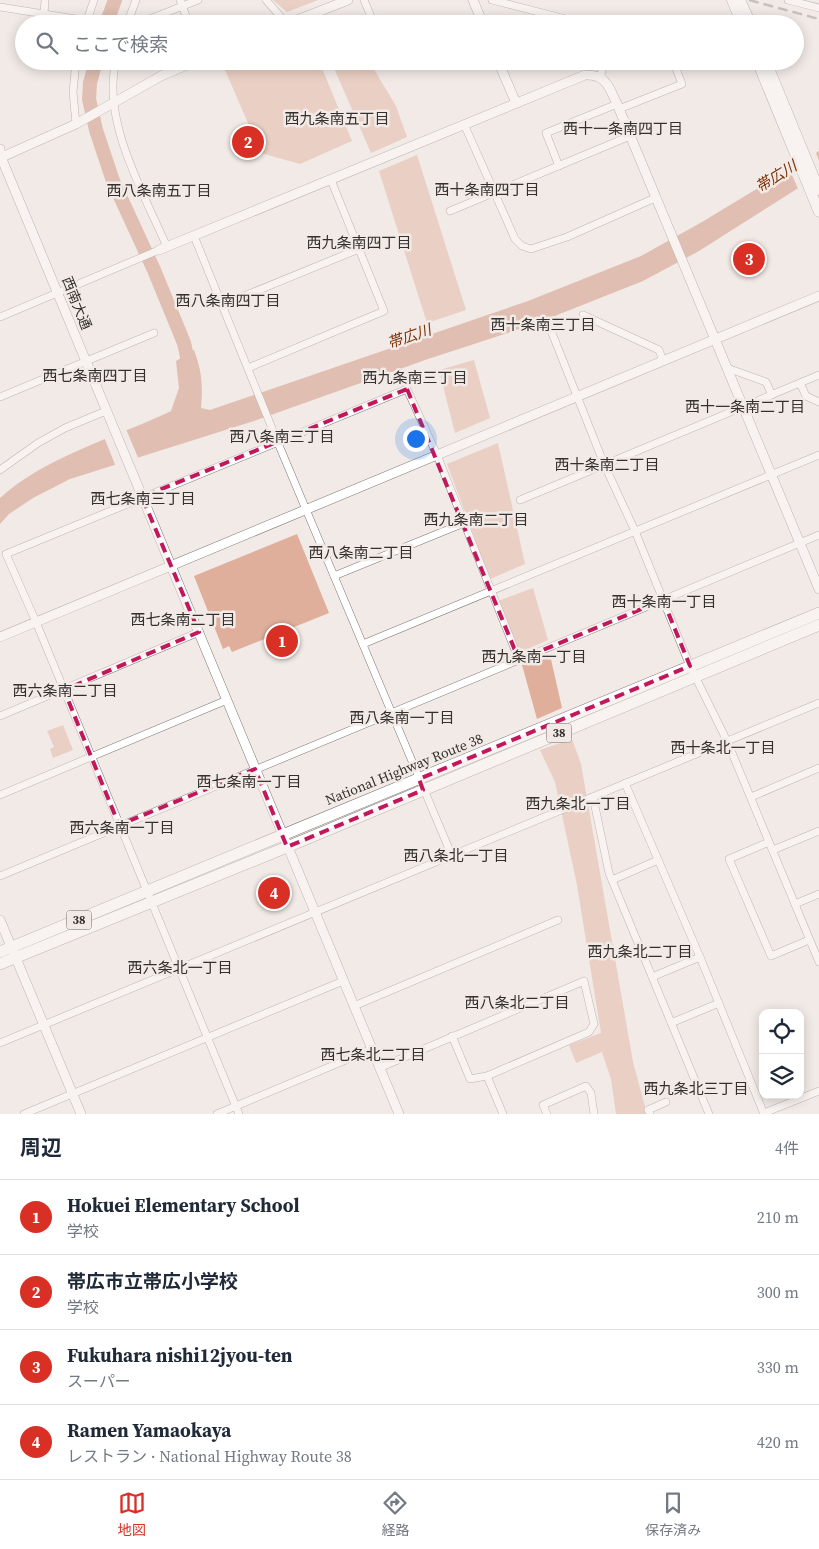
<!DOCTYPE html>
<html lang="ja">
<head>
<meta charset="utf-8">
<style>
  :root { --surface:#fff; --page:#f6f6f7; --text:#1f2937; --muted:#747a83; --line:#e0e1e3; --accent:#d93025 }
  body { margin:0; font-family:"Source Serif 4","Noto Sans JP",serif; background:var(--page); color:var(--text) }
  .controls { position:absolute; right:15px; bottom:15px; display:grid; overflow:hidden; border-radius:10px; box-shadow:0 2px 12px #0003 }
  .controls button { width:45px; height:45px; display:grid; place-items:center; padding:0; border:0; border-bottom:1px solid var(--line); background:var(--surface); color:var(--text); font:25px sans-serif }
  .you { position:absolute; left:415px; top:438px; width:18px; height:18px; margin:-12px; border:4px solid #fff; border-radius:50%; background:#1a73e8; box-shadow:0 0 0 8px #1a73e833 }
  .badge { display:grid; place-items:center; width:32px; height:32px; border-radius:50%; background:var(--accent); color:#fff; font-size:16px; font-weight:700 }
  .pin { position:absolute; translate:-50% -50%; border:2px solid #fff; box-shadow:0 1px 5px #0006 }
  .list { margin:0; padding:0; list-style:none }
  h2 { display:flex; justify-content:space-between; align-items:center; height:65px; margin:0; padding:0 20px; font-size:21px }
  h2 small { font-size:16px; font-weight:400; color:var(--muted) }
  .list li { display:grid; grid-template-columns:32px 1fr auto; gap:15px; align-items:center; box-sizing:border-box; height:75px; padding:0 20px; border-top:1px solid var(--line) }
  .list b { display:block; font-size:19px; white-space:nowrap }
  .list p { margin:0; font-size:16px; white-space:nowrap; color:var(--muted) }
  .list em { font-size:16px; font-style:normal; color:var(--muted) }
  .icon { flex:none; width:28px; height:28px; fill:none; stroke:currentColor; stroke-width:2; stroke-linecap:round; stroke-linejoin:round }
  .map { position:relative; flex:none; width:819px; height:1114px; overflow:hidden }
  .search { position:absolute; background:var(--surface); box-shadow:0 2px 12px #0003; left:15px; right:15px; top:15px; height:55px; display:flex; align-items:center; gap:12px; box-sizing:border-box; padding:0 18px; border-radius:28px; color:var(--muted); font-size:19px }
  .sheet { height:365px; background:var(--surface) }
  nav { display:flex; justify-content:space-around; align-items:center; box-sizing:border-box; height:70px; border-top:1px solid var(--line); background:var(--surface); font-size:14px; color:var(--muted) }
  nav a { display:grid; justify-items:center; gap:2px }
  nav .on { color:var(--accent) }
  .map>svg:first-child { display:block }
</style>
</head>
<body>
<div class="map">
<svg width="819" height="1114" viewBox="0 0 819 1114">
  <rect width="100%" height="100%" fill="#f2eae6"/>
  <g fill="#dfaf9b">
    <polygon points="273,0 318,0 287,12"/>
    <polygon points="246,61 319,61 352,141 300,164 261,153 225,70"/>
    <polygon points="331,61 369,61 396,106 407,137 371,153"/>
    <polygon points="417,155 466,310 427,323 379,171"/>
    <polygon points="474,360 490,418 455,433 439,370"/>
    <polygon points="498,443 525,564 490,579 447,464"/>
    <polygon points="297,534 329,613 232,652 229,646 223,649 194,576"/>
    <polygon points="533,588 548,640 519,653 498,601"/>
    <polygon points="550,655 562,708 537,719 522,665"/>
    <polygon points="63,725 73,750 53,758 50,749 54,747 47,731"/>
    <polygon points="572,739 581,764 633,1062 647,1114 616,1114 611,1079 602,1052 576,1063 569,1045 601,1033 577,885 555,782 540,750"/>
  </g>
  <path fill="#ca8b71" d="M 819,151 L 819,175 L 699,251 L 643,281 L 532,325 L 428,359 L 254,421 L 70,479 L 33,498 L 9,514 L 0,524 L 0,498 C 46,456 115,438 171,411 L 179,388 L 176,361 L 194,350 C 202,372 203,385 201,408 L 210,410 L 528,301 L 641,256 L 702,222 Z"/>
  <g fill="#f2eae6">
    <polygon points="815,150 819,161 819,178 799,191 788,166"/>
    <polygon points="126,429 139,460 116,467 104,437"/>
  </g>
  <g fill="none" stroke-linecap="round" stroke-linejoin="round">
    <g stroke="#ca8b71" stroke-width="14">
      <polyline points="106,24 115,0"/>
      <polyline points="96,61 90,83 89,99 96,130 113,181 154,270 184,343 190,370"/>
    </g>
    <g stroke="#7e7773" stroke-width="8">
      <g id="minor">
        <polyline points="180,0 189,24"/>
        <polyline points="266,0 287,24"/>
        <polyline points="364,0 374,24"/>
        <polyline points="492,0 585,24"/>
        <polyline points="788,0 819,8"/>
        <polyline points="0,7 107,24"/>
        <polyline points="44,14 45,0"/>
        <polyline points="86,23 94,0"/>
        <polyline points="127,24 136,0"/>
        <polyline points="137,24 198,0"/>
        <path d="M 116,61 C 101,120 144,194 167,247"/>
        <polyline points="398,61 399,64 406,61"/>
        <polyline points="598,61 602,71 600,78"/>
        <polyline points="619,109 682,84 673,61"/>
        <polyline points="76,124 73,92 76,61"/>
        <polyline points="464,124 515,239 522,246 531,249 567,237 655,198"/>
        <polyline points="559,166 546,133 617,104"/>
        <polyline points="450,211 630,136"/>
        <polyline points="194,236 278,443 452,856"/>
        <polyline points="222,305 359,249"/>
        <polyline points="583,315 659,350 663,361"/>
        <polyline points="0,317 159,250"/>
        <polyline points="550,328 604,464 635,531 690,666 727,741 819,962"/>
        <polyline points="248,368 384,311 331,180"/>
        <polyline points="727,368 766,382 772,395"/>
        <polyline points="800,383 806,396 819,402"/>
        <polyline points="0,397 154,333"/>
        <polyline points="0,470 38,443 65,428 106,411"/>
        <polyline points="520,500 819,375"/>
        <polyline points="334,576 464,523"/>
        <polyline points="363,644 819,455"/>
        <polyline points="0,716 199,632"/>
        <polyline points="625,783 700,957 764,1114"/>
        <polyline points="0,795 227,700"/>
        <polyline points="593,797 609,873 709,1114"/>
        <polyline points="751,797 819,768"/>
        <polyline points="769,842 729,859 771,956 809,940"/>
        <polyline points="773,850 819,831"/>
        <polyline points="0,876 819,535"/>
        <polyline points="612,880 658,860"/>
        <polyline points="795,904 819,894"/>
        <polyline points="652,977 700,957"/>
        <polyline points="354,1006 558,920"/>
        <polyline points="671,1023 719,1003"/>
        <polyline points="0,1043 819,703"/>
        <polyline points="379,1068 584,981 594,1024 589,1032 487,1076 470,1079 452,1036"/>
        <polyline points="487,1076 503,1114"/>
        <polyline points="764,1113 819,1091"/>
        <polyline points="24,1114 343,981"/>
        <polyline points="217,1114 372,1049"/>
        <polyline points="239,1114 36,622 6,554 407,389 437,455 519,660"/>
        <polyline points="547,1114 543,1105 586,1086 591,1093 594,1114"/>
        <polyline points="650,1114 648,1110 666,1102"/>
      </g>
    </g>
    <g stroke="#7e7773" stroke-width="10">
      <g id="tertiary">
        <polyline points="473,0 483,24"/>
        <polyline points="287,24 348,0"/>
        <polyline points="498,61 516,103"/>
        <polyline points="0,149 1,157 399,1114"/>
        <polyline points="0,158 76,124 161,76 196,61"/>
        <path d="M 159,250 L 585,75 C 606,74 609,87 617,104 L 819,589"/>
        <polyline points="0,637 819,296"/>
        <polyline points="0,920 81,1114"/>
      </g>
    </g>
    <g stroke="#7e7773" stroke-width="11">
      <g id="secondary">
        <polyline points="732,0 742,24"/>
        <polyline points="740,0 751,24"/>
        <polyline points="757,61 819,212"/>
        <polyline points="766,61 819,190"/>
      </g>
    </g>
    <g stroke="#7e7773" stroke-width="12">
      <g id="trunk">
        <polyline points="0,952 819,613"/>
        <polyline points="0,964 287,847 819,625"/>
      </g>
    </g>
    <use href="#minor" stroke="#fff" stroke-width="7"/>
    <use href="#tertiary" stroke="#fff" stroke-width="9"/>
    <use href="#secondary" stroke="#fff" stroke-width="10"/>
    <use href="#trunk" stroke="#fff" stroke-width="11"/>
    <polyline stroke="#938e8b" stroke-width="2.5" stroke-dasharray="10 5" stroke-linecap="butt" points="749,0 819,19"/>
  </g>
  <path d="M0 0H819V1114H0ZM 407,389 L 519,660 L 663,600 L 690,666 L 419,779 L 423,790 L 287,847 L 255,769 L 119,825 L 64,690 L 199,632 L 142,497 Z" fill="#f2eae6" fill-opacity=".55" fill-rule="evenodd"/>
  <path fill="none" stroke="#c2185b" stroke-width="4" stroke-dasharray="10 6" stroke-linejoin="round" d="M 407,389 L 519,660 L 663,600 L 690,666 L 419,779 L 423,790 L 287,847 L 255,769 L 119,825 L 64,690 L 199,632 L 142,497 Z"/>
  <g text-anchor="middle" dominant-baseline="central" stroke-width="5" stroke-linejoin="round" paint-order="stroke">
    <g fill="#f2eae6" stroke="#6c6865" stroke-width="1">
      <rect x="546.5" y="723.5" width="25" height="19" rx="4"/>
      <rect x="66.5" y="910.5" width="25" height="19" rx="4"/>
    </g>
    <g font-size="12" font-weight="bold" fill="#33302e">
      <text x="559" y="733">38</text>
      <text x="79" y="920">38</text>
    </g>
    <g font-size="14" fill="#33302e" stroke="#f2eae6">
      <text transform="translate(77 303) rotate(68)">西南大通</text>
      <text transform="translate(404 769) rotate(-22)">National Highway Route 38</text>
    </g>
    <g font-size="15" fill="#33302e" stroke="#f2eae6">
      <text x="337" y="118">西九条南五丁目</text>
      <text x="623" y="128">西十一条南四丁目</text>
      <text x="487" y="189">西十条南四丁目</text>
      <text x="159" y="190">西八条南五丁目</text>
      <text x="359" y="242">西九条南四丁目</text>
      <text x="228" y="300">西八条南四丁目</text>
      <text x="543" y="324">西十条南三丁目</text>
      <text x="95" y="375">西七条南四丁目</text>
      <text x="415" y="377">西九条南三丁目</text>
      <text x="745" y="406">西十一条南二丁目</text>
      <text x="282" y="436">西八条南三丁目</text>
      <text x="607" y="464">西十条南二丁目</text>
      <text x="143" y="498">西七条南三丁目</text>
      <text x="476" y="519">西九条南二丁目</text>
      <text x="361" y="552">西八条南二丁目</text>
      <text x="664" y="601">西十条南一丁目</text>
      <text x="183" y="619">西七条南二丁目</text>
      <text x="534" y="656">西九条南一丁目</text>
      <text x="65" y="690">西六条南二丁目</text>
      <text x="402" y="717">西八条南一丁目</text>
      <text x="723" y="747">西十条北一丁目</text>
      <text x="249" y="781">西七条南一丁目</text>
      <text x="578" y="803">西九条北一丁目</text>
      <text x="122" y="827">西六条南一丁目</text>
      <text x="456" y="855">西八条北一丁目</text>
      <text x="640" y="951">西九条北二丁目</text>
      <text x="180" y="967">西六条北一丁目</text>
      <text x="517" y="1002">西八条北二丁目</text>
      <text x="373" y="1054">西七条北二丁目</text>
      <text x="696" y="1088">西九条北三丁目</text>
    </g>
    <g font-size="15" font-style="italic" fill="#7c3107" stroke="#f2eae6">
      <text transform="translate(776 176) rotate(-32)">帯広川</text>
      <text transform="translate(409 336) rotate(-19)">帯広川</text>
    </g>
  </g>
</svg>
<div class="controls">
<button><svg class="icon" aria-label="locate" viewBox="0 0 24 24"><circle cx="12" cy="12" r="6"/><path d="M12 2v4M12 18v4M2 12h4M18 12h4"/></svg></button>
<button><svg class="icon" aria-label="layers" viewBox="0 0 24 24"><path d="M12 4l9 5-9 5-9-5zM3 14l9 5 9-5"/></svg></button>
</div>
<div class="you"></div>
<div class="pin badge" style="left:282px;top:641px">1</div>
<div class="pin badge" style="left:248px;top:142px">2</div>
<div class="pin badge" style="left:749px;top:259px">3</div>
<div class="pin badge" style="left:274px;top:893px">4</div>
<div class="search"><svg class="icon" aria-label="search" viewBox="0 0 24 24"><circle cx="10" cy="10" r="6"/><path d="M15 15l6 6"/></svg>ここで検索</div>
</div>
<section class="sheet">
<h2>周辺<small>4件</small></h2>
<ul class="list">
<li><span class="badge">1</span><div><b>Hokuei Elementary School</b><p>学校</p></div><em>210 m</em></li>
<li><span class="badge">2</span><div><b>帯広市立帯広小学校</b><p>学校</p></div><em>300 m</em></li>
<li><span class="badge">3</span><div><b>Fukuhara nishi12jyou-ten</b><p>スーパー</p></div><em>330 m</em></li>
<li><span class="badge">4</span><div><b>Ramen Yamaokaya</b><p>レストラン · National Highway Route 38</p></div><em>420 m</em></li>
</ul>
</section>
<nav>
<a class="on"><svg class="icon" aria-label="map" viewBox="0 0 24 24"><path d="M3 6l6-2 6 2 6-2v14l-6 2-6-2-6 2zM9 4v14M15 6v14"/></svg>地図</a>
<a><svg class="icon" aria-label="directions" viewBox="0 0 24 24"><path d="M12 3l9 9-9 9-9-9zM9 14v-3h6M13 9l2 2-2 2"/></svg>経路</a>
<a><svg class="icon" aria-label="saved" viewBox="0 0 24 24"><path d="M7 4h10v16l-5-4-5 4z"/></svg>保存済み</a>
</nav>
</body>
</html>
